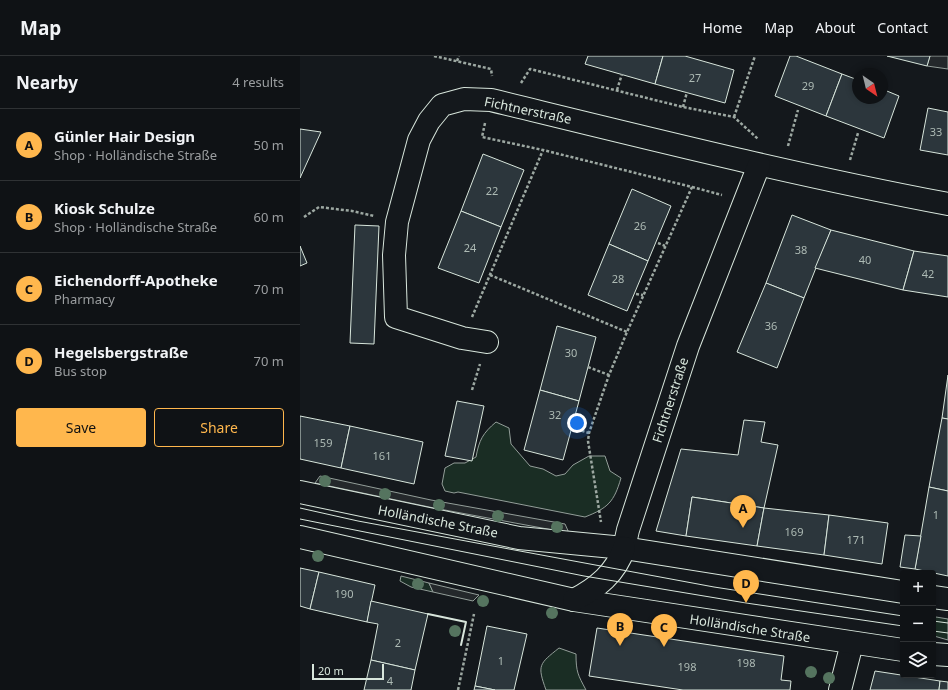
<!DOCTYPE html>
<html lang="en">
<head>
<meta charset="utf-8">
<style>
  :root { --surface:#0f1215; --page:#1d2022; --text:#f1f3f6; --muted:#9b9ea0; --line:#2f3234; --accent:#ffb74d }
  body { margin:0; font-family:"Noto Sans",sans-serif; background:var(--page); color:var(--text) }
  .controls { position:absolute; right:12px; bottom:12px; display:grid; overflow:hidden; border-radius:4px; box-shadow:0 2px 6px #0003 }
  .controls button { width:36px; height:36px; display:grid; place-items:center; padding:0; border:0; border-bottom:1px solid var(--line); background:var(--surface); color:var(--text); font:20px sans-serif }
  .compass { position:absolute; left:552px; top:12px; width:36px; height:36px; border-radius:50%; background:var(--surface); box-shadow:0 2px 6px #0003; rotate:145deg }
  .scale { position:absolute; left:12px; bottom:10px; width:72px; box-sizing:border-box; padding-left:4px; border:2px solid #d8e6dc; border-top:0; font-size:11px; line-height:14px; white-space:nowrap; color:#d8e6dc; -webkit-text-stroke:3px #14181c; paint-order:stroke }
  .you { position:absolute; left:277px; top:367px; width:14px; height:14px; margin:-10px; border:3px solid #fff; border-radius:50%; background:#1a73e8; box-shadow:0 0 0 6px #1a73e833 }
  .badge { display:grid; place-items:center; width:26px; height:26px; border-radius:50%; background:var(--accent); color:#111; font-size:13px; font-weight:700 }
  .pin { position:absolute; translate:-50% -33px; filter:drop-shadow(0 1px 2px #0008) }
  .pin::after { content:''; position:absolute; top:21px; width:14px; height:12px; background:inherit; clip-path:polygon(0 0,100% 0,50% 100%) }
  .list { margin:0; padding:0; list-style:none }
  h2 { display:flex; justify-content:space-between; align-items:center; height:52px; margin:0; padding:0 16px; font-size:17px }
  h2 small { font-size:13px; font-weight:400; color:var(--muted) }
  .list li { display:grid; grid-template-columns:26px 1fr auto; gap:12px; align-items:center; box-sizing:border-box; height:72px; padding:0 16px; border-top:1px solid var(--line) }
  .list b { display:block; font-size:15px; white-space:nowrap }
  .list p { margin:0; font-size:13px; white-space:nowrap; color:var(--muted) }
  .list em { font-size:13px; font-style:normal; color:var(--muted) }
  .actions { display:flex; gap:8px; padding:12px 16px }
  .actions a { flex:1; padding:9px 0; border:1px solid var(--accent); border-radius:4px; text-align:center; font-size:14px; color:var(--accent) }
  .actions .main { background:var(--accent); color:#111 }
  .icon { flex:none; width:22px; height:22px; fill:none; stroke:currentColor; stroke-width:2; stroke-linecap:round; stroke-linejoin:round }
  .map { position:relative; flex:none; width:648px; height:634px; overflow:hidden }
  header { display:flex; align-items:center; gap:24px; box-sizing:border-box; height:56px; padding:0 20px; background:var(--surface); border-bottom:1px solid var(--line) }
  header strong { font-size:19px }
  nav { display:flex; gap:22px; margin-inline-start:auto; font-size:14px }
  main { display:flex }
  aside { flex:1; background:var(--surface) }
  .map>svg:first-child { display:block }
</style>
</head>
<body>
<header>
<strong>Map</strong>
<nav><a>Home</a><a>Map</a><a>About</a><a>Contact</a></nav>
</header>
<main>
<aside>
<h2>Nearby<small>4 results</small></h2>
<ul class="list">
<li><span class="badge">A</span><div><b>Günler Hair Design</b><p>Shop · Holländische Straße</p></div><em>50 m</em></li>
<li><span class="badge">B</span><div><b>Kiosk Schulze</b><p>Shop · Holländische Straße</p></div><em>60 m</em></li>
<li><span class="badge">C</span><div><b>Eichendorff-Apotheke</b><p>Pharmacy</p></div><em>70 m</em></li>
<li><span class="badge">D</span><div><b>Hegelsbergstraße</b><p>Bus stop</p></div><em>70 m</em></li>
</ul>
<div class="actions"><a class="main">Save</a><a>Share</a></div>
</aside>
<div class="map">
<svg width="648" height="634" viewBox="0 0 648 634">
  <rect width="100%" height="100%" fill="#14181c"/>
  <g fill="#1a2d24" stroke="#939e99">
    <path d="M 196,366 L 209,372 L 211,388 L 230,410 L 243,413 L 256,420 L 265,418 L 273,409 L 289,400 L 305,400 L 310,415 L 321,422 C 314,446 308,452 285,461 L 158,436 L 154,437 L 145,435 L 142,428 L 145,412 L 154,407 L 165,407 L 176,401 C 179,384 183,377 196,366 Z"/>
    <polygon points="101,520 129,527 133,536 111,531 100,525"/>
    <polygon points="636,561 648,563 648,584 634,580 633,579 633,565"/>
    <path d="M 259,592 L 276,598 C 276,616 278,619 286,634 L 246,634 C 237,609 239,608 259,592 Z"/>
  </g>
  <g fill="#24282b" stroke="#939e99">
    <polygon points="630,0 648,0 648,13 627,10"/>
    <polygon points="20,420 131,444 265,468 269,477 134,452 15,427"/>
    <polygon points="129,527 179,539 173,545 133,536"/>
  </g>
  <g fill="#2c363c" stroke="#d8e6dc">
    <polygon points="288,0 363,0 355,28 285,8"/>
    <polygon points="363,0 385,0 434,14 425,47 355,28"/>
    <polygon points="490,0 496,0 542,18 526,60 475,40"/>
    <polygon points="587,0 630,0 627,10"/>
    <polygon points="542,18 558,24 558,42 582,42 582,33 599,40 584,82 526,60"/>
    <polygon points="628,52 648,56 648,99 620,94"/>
    <polygon points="0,73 21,76 0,122"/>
    <polygon points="183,98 224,114 201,171 161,155"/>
    <polygon points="332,133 371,150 348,205 309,188"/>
    <polygon points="161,155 201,171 179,227 138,212"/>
    <polygon points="492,159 531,174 504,242 466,227"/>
    <polygon points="55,169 79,170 74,288 50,287"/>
    <polygon points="531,174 614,195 603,234 515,212"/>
    <polygon points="309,188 348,205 327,255 288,239"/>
    <polygon points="0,190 7,207 0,210"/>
    <polygon points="614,195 648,200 648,241 603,234"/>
    <polygon points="466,227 504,242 477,312 437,296"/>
    <polygon points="257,270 296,281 279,345 240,334"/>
    <polygon points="648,319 648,363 642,362"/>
    <polygon points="240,334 279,345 263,404 224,394"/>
    <polygon points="157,345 184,350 172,405 145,400"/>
    <polygon points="0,360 50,370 41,412 0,403"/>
    <polygon points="642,362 648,363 648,435 629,431"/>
    <polygon points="444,364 465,366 461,386 478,389 464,452 392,441 386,480 356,475 381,393 438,399"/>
    <polygon points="50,370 123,386 114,428 41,412"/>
    <polygon points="629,431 648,435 648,520 615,513"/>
    <polygon points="392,441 464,452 457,490 386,480"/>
    <polygon points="464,452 529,459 524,499 457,490"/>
    <polygon points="529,459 588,467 582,508 524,499"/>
    <polygon points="605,479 621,480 615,513 600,511"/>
    <polygon points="0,512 19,516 10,553 0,550"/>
    <polygon points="19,516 75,529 67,566 10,553"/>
    <polygon points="71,545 128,558 115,614 71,604 78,568 67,566"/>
    <polygon points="187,570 227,578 214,634 195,634 175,630"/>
    <polygon points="297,572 484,600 481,624 491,625 490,634 383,634 289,620"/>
    <polygon points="71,604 115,614 111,634 64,634"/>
    <polygon points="575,615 640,625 639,634 570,634"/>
    <polygon points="640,625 648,626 648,634 639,634"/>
    <polygon points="175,630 195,634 174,634"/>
  </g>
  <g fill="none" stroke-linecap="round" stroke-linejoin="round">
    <g stroke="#d8e6dc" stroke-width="24">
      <g id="minor">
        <path d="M 187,286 L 162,282 L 96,261 L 94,199 L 97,166 L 119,84 L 129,65 L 142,49 L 164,43 L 191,44 C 343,81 494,119 648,148"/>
        <polyline points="324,492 328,474 388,290 459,109"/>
        <polyline points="540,634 552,587"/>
      </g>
    </g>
    <g stroke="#d8e6dc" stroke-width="24">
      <g id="primary">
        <polyline points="0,436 219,482 324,492 603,536"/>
        <polyline points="0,481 274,544 603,594"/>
        <polyline points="633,541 648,543"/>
        <path d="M 274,544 C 297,532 316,517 324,492"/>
        <polyline points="633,598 648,599"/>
      </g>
    </g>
    <g stroke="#9da8a2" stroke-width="2.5" stroke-dasharray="3 2" stroke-linecap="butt">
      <polyline points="134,0 191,13 192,20"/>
      <polyline points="157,5 159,0"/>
      <polyline points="221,27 230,13 383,51 434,61 458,83"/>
      <polyline points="317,34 322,18"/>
      <polyline points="383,51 387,36"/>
      <polyline points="434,61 455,0"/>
      <polyline points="185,67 182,81 243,94 392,131 327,276 309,319 289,377 288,385 301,466"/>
      <polyline points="488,90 498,54"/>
      <polyline points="550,104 558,77"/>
      <polyline points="392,131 422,139"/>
      <polyline points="4,161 19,151 52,155 74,160"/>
      <polyline points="358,187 365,190"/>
      <polyline points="190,219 327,276"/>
      <polyline points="336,238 343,239"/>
      <polyline points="172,261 243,94"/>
      <polyline points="288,311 309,319"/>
      <polyline points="172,334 180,308"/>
      <polyline points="272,372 289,377"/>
      <polyline points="158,634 174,558"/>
    </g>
    <use href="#minor" stroke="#14181c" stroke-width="22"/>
    <use href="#primary" stroke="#14181c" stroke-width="22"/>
    <g stroke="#d8e6dc" stroke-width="1">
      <polyline points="0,452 58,465 414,531 603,560"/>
      <polyline points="0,463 284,520 446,547 603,570"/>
      <polyline points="633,565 648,567"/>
      <polyline points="633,575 648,577"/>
    </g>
    <polyline stroke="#d8e6dc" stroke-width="2" points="128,558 166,566 161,589"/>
  </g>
  <g fill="#55745f">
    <circle cx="25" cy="425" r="6"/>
    <circle cx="85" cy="438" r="6"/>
    <circle cx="139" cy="449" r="6"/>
    <circle cx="198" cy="460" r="6"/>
    <circle cx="257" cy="471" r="6"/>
    <circle cx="18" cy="500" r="6"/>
    <circle cx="118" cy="528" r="6"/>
    <circle cx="183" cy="545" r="6"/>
    <circle cx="252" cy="557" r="6"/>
    <circle cx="155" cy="575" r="6"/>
    <circle cx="511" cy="616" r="6"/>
    <circle cx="529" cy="622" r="6"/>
  </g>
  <g text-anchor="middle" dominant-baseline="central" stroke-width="3" stroke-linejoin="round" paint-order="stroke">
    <g font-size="11" fill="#adbab4">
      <text x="395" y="21">27</text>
      <text x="508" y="29">29</text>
      <text x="636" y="75">33</text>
      <text x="192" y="134">22</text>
      <text x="340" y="169">26</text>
      <text x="170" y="191">24</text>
      <text x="501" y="193">38</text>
      <text x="565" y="203">40</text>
      <text x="628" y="217">42</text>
      <text x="318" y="222">28</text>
      <text x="471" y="269">36</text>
      <text x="271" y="296">30</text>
      <text x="255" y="358">32</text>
      <text x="23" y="386">159</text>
      <text x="82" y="399">161</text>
      <text x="636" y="458">1</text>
      <text x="494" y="475">169</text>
      <text x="556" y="483">171</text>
      <text x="44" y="537">190</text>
      <text x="98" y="586">2</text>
      <text x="201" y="604">1</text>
      <text x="446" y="606">198</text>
      <text x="387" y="610">198</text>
      <text x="90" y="624">4</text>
    </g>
    <g font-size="13" fill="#d8e6dc" stroke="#14181c">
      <text transform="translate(228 54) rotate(12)">Fichtnerstraße</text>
      <text transform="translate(370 344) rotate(-72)">Fichtnerstraße</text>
      <text transform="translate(138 465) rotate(11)">Holländische Straße</text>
      <text transform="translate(450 572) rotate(9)">Holländische Straße</text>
    </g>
  </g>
</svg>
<div class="controls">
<button>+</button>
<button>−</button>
<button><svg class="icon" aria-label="layers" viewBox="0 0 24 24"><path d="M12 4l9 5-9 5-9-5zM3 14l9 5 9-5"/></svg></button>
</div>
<svg class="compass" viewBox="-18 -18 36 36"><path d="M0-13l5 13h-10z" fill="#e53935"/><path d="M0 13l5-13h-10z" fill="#9b9ea0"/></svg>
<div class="scale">20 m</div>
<div class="you"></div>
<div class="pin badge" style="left:443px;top:472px">A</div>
<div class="pin badge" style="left:320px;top:590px">B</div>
<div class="pin badge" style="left:364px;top:591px">C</div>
<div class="pin badge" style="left:446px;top:547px">D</div>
</div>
</main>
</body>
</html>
